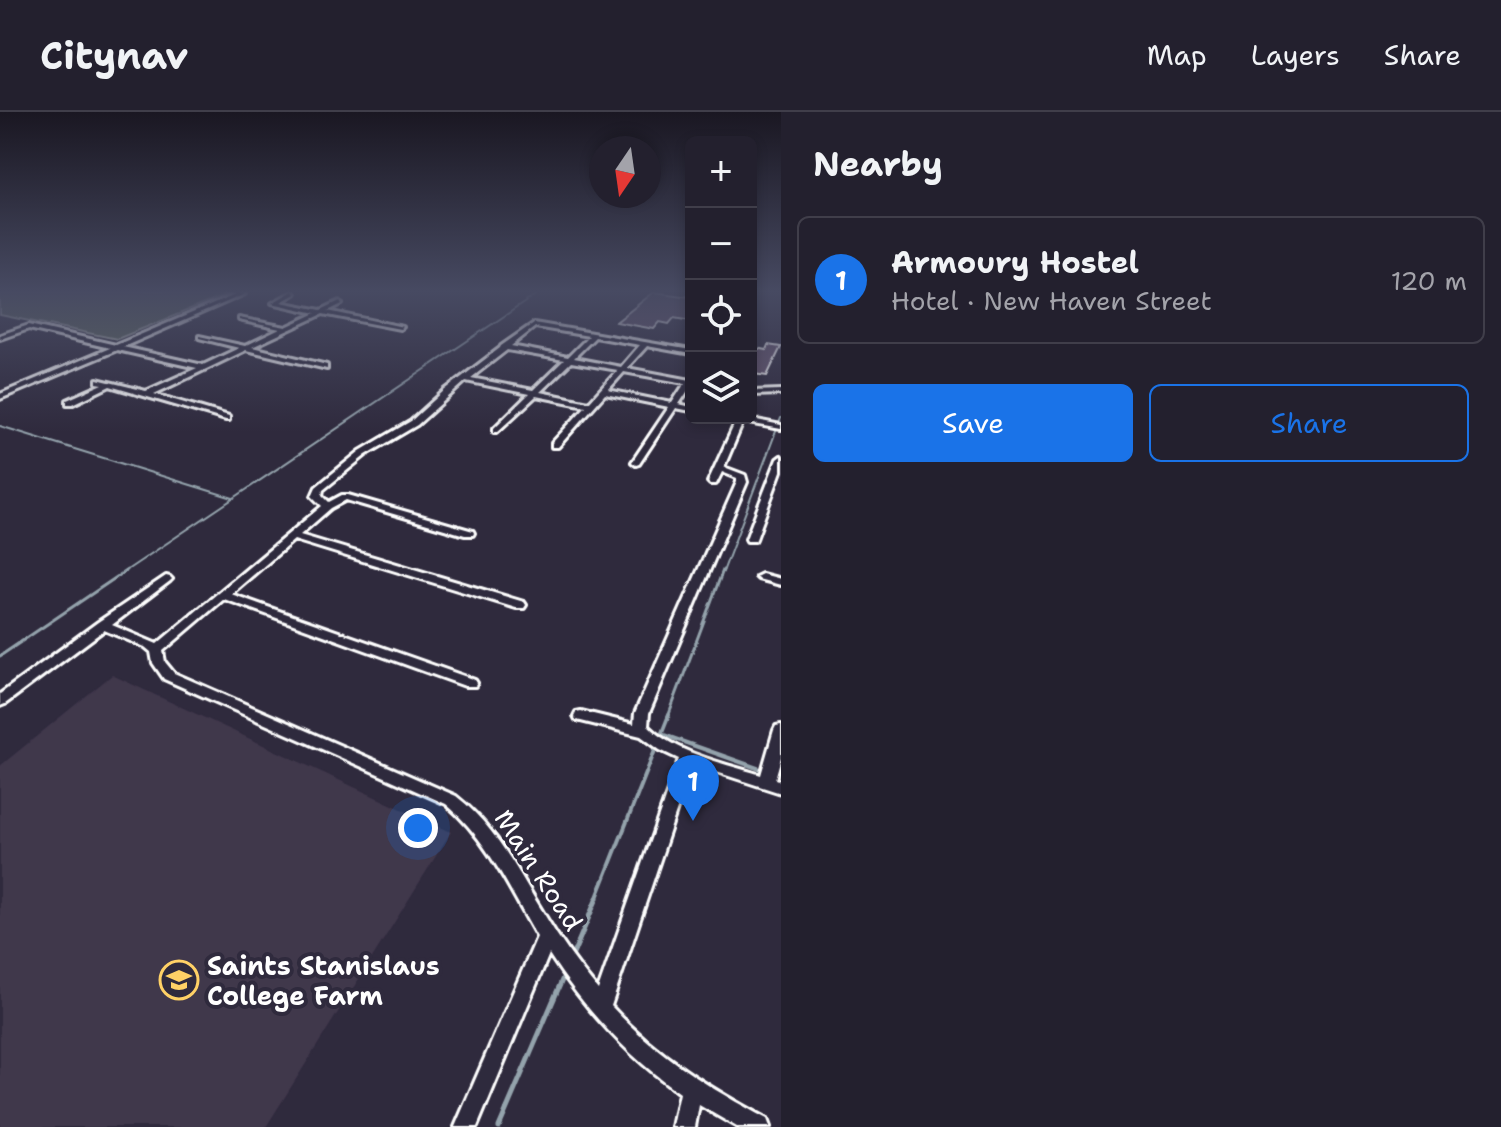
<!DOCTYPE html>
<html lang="en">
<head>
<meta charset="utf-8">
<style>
  :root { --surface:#23202e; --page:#2f2d3a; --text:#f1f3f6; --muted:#a3a3aa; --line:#403e4a; --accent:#1a73e8 }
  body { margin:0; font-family:"Shantell Sans",sans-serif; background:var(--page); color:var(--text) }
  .controls { position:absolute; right:24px; top:24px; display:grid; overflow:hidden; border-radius:12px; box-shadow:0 4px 12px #0003 }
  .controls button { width:72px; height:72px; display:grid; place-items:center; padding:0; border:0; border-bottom:2px solid var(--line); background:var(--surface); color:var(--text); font:40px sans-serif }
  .compass { position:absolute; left:589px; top:24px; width:72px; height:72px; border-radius:50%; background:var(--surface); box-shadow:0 4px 12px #0003; rotate:193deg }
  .you { position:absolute; left:418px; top:716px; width:28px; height:28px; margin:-20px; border:6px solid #fff; border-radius:50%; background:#1a73e8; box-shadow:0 0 0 12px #1a73e833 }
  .badge { display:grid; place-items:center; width:52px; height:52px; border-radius:50%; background:var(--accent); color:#fff; font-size:26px; font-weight:700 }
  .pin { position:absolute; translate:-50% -66px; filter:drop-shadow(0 2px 4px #0008) }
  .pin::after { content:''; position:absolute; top:42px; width:28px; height:24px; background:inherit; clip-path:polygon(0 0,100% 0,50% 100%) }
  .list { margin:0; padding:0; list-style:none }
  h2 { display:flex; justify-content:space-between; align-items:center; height:104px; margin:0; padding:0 32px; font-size:34px }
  h2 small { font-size:26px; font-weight:400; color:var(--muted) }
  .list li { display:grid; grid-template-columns:52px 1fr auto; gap:24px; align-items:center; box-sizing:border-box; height:128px; margin:0 16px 16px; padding:0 16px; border:2px solid var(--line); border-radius:12px }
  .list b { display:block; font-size:30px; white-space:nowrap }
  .list p { margin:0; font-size:26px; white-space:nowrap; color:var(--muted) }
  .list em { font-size:26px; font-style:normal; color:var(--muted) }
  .actions { display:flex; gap:16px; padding:24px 32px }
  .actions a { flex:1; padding:18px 0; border:2px solid var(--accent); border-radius:12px; text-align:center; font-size:28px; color:var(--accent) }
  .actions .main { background:var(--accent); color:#fff }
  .icon { flex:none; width:44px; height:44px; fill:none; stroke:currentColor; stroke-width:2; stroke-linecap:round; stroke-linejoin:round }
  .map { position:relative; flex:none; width:781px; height:1015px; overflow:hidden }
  header { display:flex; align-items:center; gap:48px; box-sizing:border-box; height:112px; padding:0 40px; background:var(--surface); border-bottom:2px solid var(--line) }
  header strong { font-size:38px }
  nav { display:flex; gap:44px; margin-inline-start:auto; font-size:28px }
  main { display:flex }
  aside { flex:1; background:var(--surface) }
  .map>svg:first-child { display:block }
</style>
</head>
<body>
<header>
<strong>Citynav</strong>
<nav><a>Map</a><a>Layers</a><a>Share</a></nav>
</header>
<main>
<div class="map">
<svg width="781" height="1015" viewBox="0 0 781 1015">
  <rect width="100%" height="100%" fill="#2f2a3d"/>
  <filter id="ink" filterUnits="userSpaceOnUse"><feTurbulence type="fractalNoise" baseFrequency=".0125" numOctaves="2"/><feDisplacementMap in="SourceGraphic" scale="16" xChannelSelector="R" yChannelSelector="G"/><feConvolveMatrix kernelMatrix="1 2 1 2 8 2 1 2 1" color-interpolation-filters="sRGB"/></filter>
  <g filter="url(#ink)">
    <polygon fill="#40374c" points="112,563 451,720 266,1015 0,1015 0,654"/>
    <polygon fill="#5f6a5f" stroke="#afb4af" stroke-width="2" points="10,178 195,178 226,183 117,227 0,203 0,181"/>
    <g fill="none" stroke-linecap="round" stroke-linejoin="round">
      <g stroke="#94a3ac" stroke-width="2">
        <polyline points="0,314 233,386"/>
        <polyline points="124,460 543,178"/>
        <polyline points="723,460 781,306"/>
      </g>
      <g stroke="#94a3ac" stroke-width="3">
        <polyline points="0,544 127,458"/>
        <polyline points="668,605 723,458"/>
      </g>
      <g stroke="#94a3ac" stroke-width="4">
        <polyline points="661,622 763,658"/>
        <polyline points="596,788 669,603"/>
      </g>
      <g stroke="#94a3ac" stroke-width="5">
        <polyline points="571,847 597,786"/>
        <polyline points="499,1015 565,861"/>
      </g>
    </g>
    <g fill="#66546e" stroke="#fff" stroke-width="2">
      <polygon points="654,180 691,185 691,209 674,206 669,212 660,210 654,217 616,210"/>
      <polygon points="768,233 781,235 767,264 753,262 756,256 751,255 751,235 766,238"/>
    </g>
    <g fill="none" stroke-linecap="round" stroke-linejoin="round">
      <g stroke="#fff" stroke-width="6">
        <g id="street">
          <polygon points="214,178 225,178 245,182 123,235 203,253 239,236 199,226 199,224 245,234 280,217 239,208 239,206 286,215 316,201 272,191 293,179 295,182 281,190 321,198 340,189 342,192 328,199 403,215 400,217 323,202 252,235 327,253 327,257 246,238 154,282 229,304 229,308 226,308 110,274 73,292 67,292 67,288 103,272 97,271 97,267 146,279 197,256 117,238 0,287 0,282 110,236 29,217 0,227 0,223 29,213 116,233 235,183"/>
          <path d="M 534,211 L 691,238 L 691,242 L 647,234 L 627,256 L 691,268 L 691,274 L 679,292 L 691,295 L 691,299 L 676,296 L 639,352 L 636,353 L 632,350 L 669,295 L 605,282 L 558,335 L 552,335 L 552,331 L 586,294 L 536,284 L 497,320 L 494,320 L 494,316 L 529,282 L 466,269 L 417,313 L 366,343 L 323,378 L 322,383 L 329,390 L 342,383 L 348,383 L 473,419 L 474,421 L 473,423 L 465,423 L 346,388 L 331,396 L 300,423 L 524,490 L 526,493 L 524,496 L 516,496 L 294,428 L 231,482 L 475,568 L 477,571 L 475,574 L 465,574 L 224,487 L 163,539 L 165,550 L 174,561 L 456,684 C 496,715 518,760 544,802 C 560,829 578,854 598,878 L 679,647 L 660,638 L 641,624 L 581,609 L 576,608 L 574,604 L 576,600 L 581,599 L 634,612 L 635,601 L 737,370 L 737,366 L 722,360 L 716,372 L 710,372 L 708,370 L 736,309 L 731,306 L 747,306 L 781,313 L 781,317 L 743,310 L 724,355 L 745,363 L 747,370 L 649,601 L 648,614 C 674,641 726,652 761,663 L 774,618 L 776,614 L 781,613 L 781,645 L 775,667 L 781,669 L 781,681 L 692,652 L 611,894 C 656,943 709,976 767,1007 L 770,1015 L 737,1015 L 699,993 L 695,1015 L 673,1015 L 680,981 C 626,943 585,897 549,842 L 477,1015 L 455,1015 L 537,825 C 510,778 488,728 446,692 L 164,567 L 153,551 L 151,540 L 145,535 L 104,518 L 5,592 L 0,594 L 0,582 L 98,510 L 166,464 L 170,465 L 172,467 L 170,469 L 112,513 L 157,532 L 322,394 L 312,384 L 316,375 L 360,339 L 411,309 L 445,278 L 500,236 L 501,234 ZM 535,215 L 589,224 L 568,245 L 511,234 ZM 595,225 L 640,233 L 621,255 L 574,246 ZM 507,238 L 564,248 L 533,278 L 471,266 ZM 571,250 L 618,258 L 589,290 L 540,280 ZM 624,260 L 685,271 L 672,291 L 608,278 Z"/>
          <polygon points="781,278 781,282 751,283 751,279"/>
          <polygon points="781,344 781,359 756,427 755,429 747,429 746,427 777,347"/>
          <polygon points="762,462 781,467 781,473 758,467 756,465"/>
        </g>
      </g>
      <use href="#street" fill="#2f2a3d" fill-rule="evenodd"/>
    </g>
  </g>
  <linearGradient id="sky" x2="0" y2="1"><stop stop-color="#1a1722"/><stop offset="0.56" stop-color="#474a62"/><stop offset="1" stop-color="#474a62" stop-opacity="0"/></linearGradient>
  <rect width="781" height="320" fill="url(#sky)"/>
  <defs>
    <g id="school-ring" transform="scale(2)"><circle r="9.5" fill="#2f2a3d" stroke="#ffd166" stroke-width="1.5"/><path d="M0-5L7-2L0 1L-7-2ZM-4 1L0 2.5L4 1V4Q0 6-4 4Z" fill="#ffd166"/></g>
  </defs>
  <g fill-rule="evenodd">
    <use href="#school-ring" x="179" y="868"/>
  </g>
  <g text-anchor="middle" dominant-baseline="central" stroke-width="8" stroke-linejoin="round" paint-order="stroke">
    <g font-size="26" fill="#fff" stroke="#2f2a3d">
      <text transform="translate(539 758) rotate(57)">Main Road</text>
    </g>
    <g font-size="26" font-weight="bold" fill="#fff" stroke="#2f2a3d" text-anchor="start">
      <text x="207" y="853">Saints Stanislaus<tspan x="207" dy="30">College Farm</tspan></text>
    </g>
  </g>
</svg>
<div class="controls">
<button>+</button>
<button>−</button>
<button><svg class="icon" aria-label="locate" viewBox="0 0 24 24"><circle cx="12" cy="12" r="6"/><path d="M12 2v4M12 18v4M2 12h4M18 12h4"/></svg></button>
<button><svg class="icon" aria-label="layers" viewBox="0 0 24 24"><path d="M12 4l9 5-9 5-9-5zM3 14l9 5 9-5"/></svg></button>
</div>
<svg class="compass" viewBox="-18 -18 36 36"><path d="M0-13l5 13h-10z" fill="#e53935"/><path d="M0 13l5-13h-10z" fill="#a3a3aa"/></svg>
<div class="you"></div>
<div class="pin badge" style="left:693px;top:709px">1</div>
</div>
<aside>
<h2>Nearby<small></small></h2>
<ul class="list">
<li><span class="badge">1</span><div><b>Armoury Hostel</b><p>Hotel · New Haven Street</p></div><em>120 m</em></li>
</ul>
<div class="actions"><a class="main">Save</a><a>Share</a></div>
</aside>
</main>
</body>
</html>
